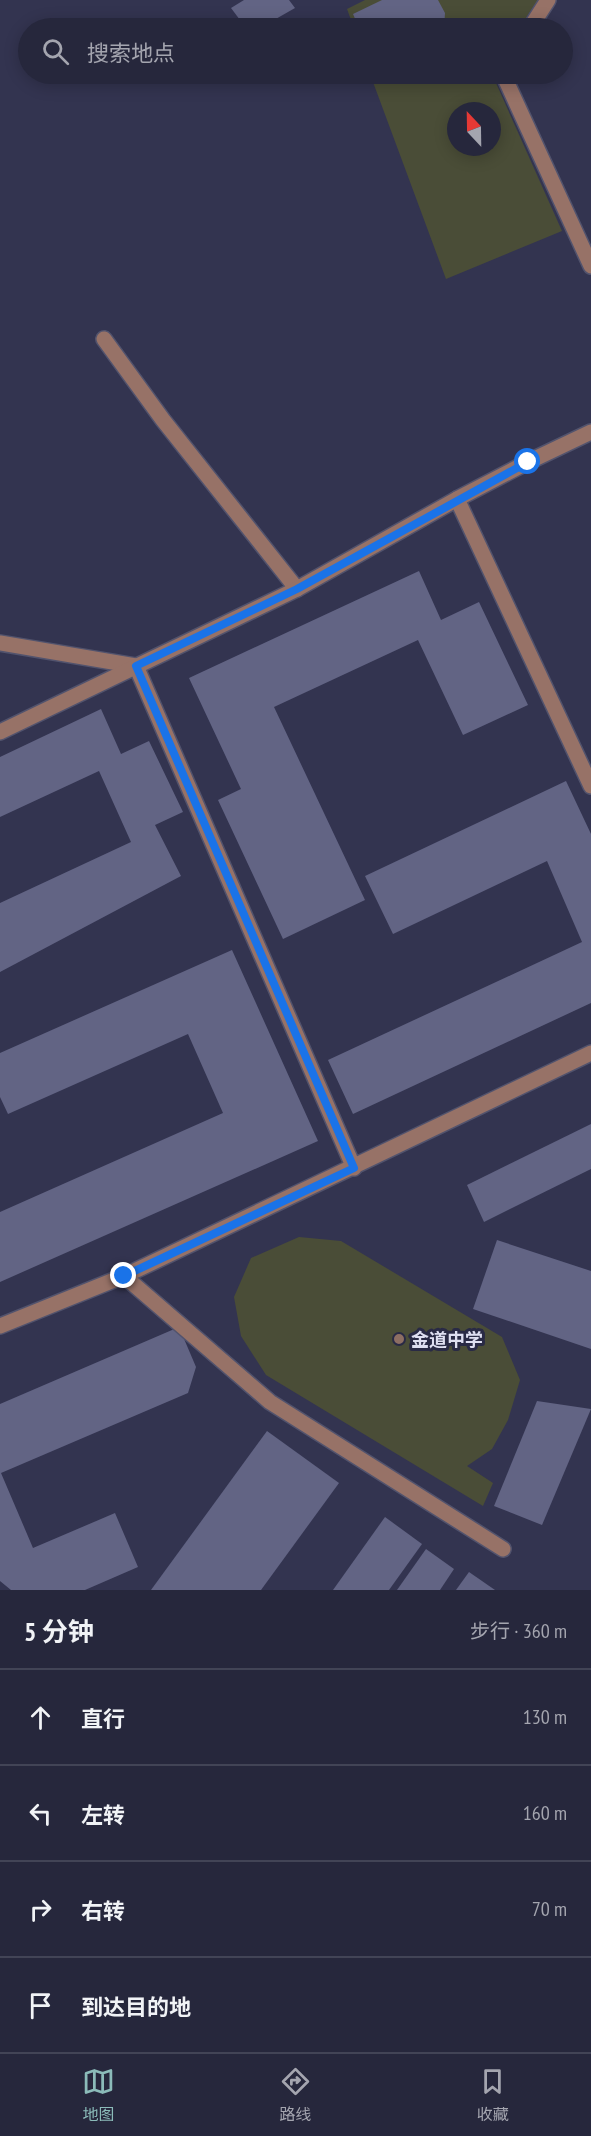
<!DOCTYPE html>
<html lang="zh">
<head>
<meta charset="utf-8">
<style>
  :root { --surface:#26273c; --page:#323347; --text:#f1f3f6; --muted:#a4a5af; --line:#424456; --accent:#8bbbb9 }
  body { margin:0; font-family:"PT Sans Narrow","Noto Sans SC",sans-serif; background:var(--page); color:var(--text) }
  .compass { position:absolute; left:447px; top:102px; width:54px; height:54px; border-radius:50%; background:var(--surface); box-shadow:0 3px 15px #0003; rotate:338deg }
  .stop { position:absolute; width:18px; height:18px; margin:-14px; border:4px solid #1a73e8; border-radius:50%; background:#fff }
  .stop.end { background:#1a73e8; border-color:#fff; box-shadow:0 2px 6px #0008 }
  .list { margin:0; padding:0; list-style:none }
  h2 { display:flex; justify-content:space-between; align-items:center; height:78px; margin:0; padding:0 24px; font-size:26px }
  h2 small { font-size:20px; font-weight:400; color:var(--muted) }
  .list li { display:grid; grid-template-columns:39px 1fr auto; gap:18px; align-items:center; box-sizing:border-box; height:96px; padding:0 24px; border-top:2px solid var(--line) }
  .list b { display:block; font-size:22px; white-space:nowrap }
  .list em { font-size:20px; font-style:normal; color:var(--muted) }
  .icon { flex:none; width:33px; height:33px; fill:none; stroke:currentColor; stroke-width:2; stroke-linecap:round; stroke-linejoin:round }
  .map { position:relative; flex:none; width:591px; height:1590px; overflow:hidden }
  .search { position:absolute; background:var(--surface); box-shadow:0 3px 15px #0003; left:18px; right:18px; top:18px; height:66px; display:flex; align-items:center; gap:15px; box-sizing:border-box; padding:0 21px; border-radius:33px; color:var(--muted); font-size:22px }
  .sheet { height:462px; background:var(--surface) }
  nav { display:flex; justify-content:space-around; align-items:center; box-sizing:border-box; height:84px; border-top:2px solid var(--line); background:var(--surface); font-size:16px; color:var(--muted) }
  nav a { display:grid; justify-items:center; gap:3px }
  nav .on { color:var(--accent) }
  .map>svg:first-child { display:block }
</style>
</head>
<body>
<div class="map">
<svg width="591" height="1590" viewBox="0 0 591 1590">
  <rect width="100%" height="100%" fill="#333450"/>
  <g fill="#4a4d37" fill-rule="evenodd">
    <polygon points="365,0 538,0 519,28 354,28 347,9"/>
    <path d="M 370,74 L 492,74 L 562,231 L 446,279 ZM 456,111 L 492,111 L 492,147 L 456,147 Z"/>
    <polygon points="299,1237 341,1241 502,1337 520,1380 508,1420 492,1449 467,1466 493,1483 483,1506 266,1375 241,1336 234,1297 251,1258"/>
  </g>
  <g fill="#626484">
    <polygon points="244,0 289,0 295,8 260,28 246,28 231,8"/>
    <polygon points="382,0 438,0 445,13 444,28 359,28 353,14"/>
    <polygon points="419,571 441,620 479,602 528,705 463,735 418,640 274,707 365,900 283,939 218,800 241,789 189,678"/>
    <polygon points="101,709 121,754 149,741 183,812 155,825 181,876 0,972 0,903 131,842 99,771 0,817 0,757"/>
    <polygon points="566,781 591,834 591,1003 353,1114 328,1060 582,942 547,861 393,934 365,876"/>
    <polygon points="232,950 318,1141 0,1282 0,1212 223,1113 188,1034 8,1114 0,1097 0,1053"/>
    <polygon points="591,1124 591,1169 484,1222 467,1185"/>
    <polygon points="497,1240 591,1271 591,1349 473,1309"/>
    <polygon points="179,1327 196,1367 188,1393 1,1473 33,1548 115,1513 138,1567 85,1590 11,1590 0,1581 0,1404"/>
    <polygon points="537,1401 591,1409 542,1525 494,1506"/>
    <polygon points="267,1431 339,1483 261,1590 151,1590"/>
    <polygon points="385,1517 422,1544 389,1590 333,1590"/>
    <polygon points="426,1549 454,1569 440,1590 397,1590"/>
    <polygon points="469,1572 495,1590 456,1590"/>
  </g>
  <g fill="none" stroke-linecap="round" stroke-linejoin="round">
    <g stroke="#52536d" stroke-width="18">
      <g id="minor">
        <polyline points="530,28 548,0"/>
        <polyline points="503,74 591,266"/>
        <polyline points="104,339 163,420 297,589"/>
        <polyline points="457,499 591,786"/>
        <polyline points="0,643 136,666 354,1168"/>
        <polyline points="0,732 297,589 457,499 528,462 591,432"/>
        <polyline points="124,1276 270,1402 503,1549"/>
        <polyline points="0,1326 124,1276 591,1053"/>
      </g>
    </g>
    <use href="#minor" stroke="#977267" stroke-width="15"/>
  </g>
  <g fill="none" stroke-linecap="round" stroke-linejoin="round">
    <polyline stroke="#1a73e8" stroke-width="8" points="124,1276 354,1168 136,666 297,589 528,462"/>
  </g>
  <circle fill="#8d6e63" stroke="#292a45" stroke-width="2" cx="399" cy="1339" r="6"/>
  <g text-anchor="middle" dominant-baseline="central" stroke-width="6" stroke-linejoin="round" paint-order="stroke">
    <g font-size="18" font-weight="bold" fill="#dedff1" stroke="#292a45" text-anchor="start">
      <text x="411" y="1339">金道中学</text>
    </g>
  </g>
</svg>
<svg class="compass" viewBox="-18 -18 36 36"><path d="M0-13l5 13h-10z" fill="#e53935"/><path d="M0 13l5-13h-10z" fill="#a4a5af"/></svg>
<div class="stop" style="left:528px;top:462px"></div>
<div class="stop end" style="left:124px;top:1276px"></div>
<div class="search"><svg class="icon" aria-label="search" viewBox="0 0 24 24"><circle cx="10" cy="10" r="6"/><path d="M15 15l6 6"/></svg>搜索地点</div>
</div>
<section class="sheet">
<h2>5 分钟<small>步行 · 360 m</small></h2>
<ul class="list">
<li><svg class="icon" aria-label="ahead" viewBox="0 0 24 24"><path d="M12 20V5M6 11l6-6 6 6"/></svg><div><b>直行</b></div><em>130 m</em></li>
<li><svg class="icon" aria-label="left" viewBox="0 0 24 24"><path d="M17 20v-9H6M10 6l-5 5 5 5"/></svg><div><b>左转</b></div><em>160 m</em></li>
<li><svg class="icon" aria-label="right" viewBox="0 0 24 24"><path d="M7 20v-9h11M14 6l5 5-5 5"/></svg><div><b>右转</b></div><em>70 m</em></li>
<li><svg class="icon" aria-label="arrive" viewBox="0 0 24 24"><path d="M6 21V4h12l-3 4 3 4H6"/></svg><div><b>到达目的地</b></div></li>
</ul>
</section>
<nav>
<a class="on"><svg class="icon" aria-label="map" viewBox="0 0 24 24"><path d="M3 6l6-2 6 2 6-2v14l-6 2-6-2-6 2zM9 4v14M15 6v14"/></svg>地图</a>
<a><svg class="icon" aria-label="directions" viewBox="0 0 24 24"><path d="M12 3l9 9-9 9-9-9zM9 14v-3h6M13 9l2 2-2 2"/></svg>路线</a>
<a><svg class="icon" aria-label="saved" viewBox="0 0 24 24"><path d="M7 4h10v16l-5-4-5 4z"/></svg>收藏</a>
</nav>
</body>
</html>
